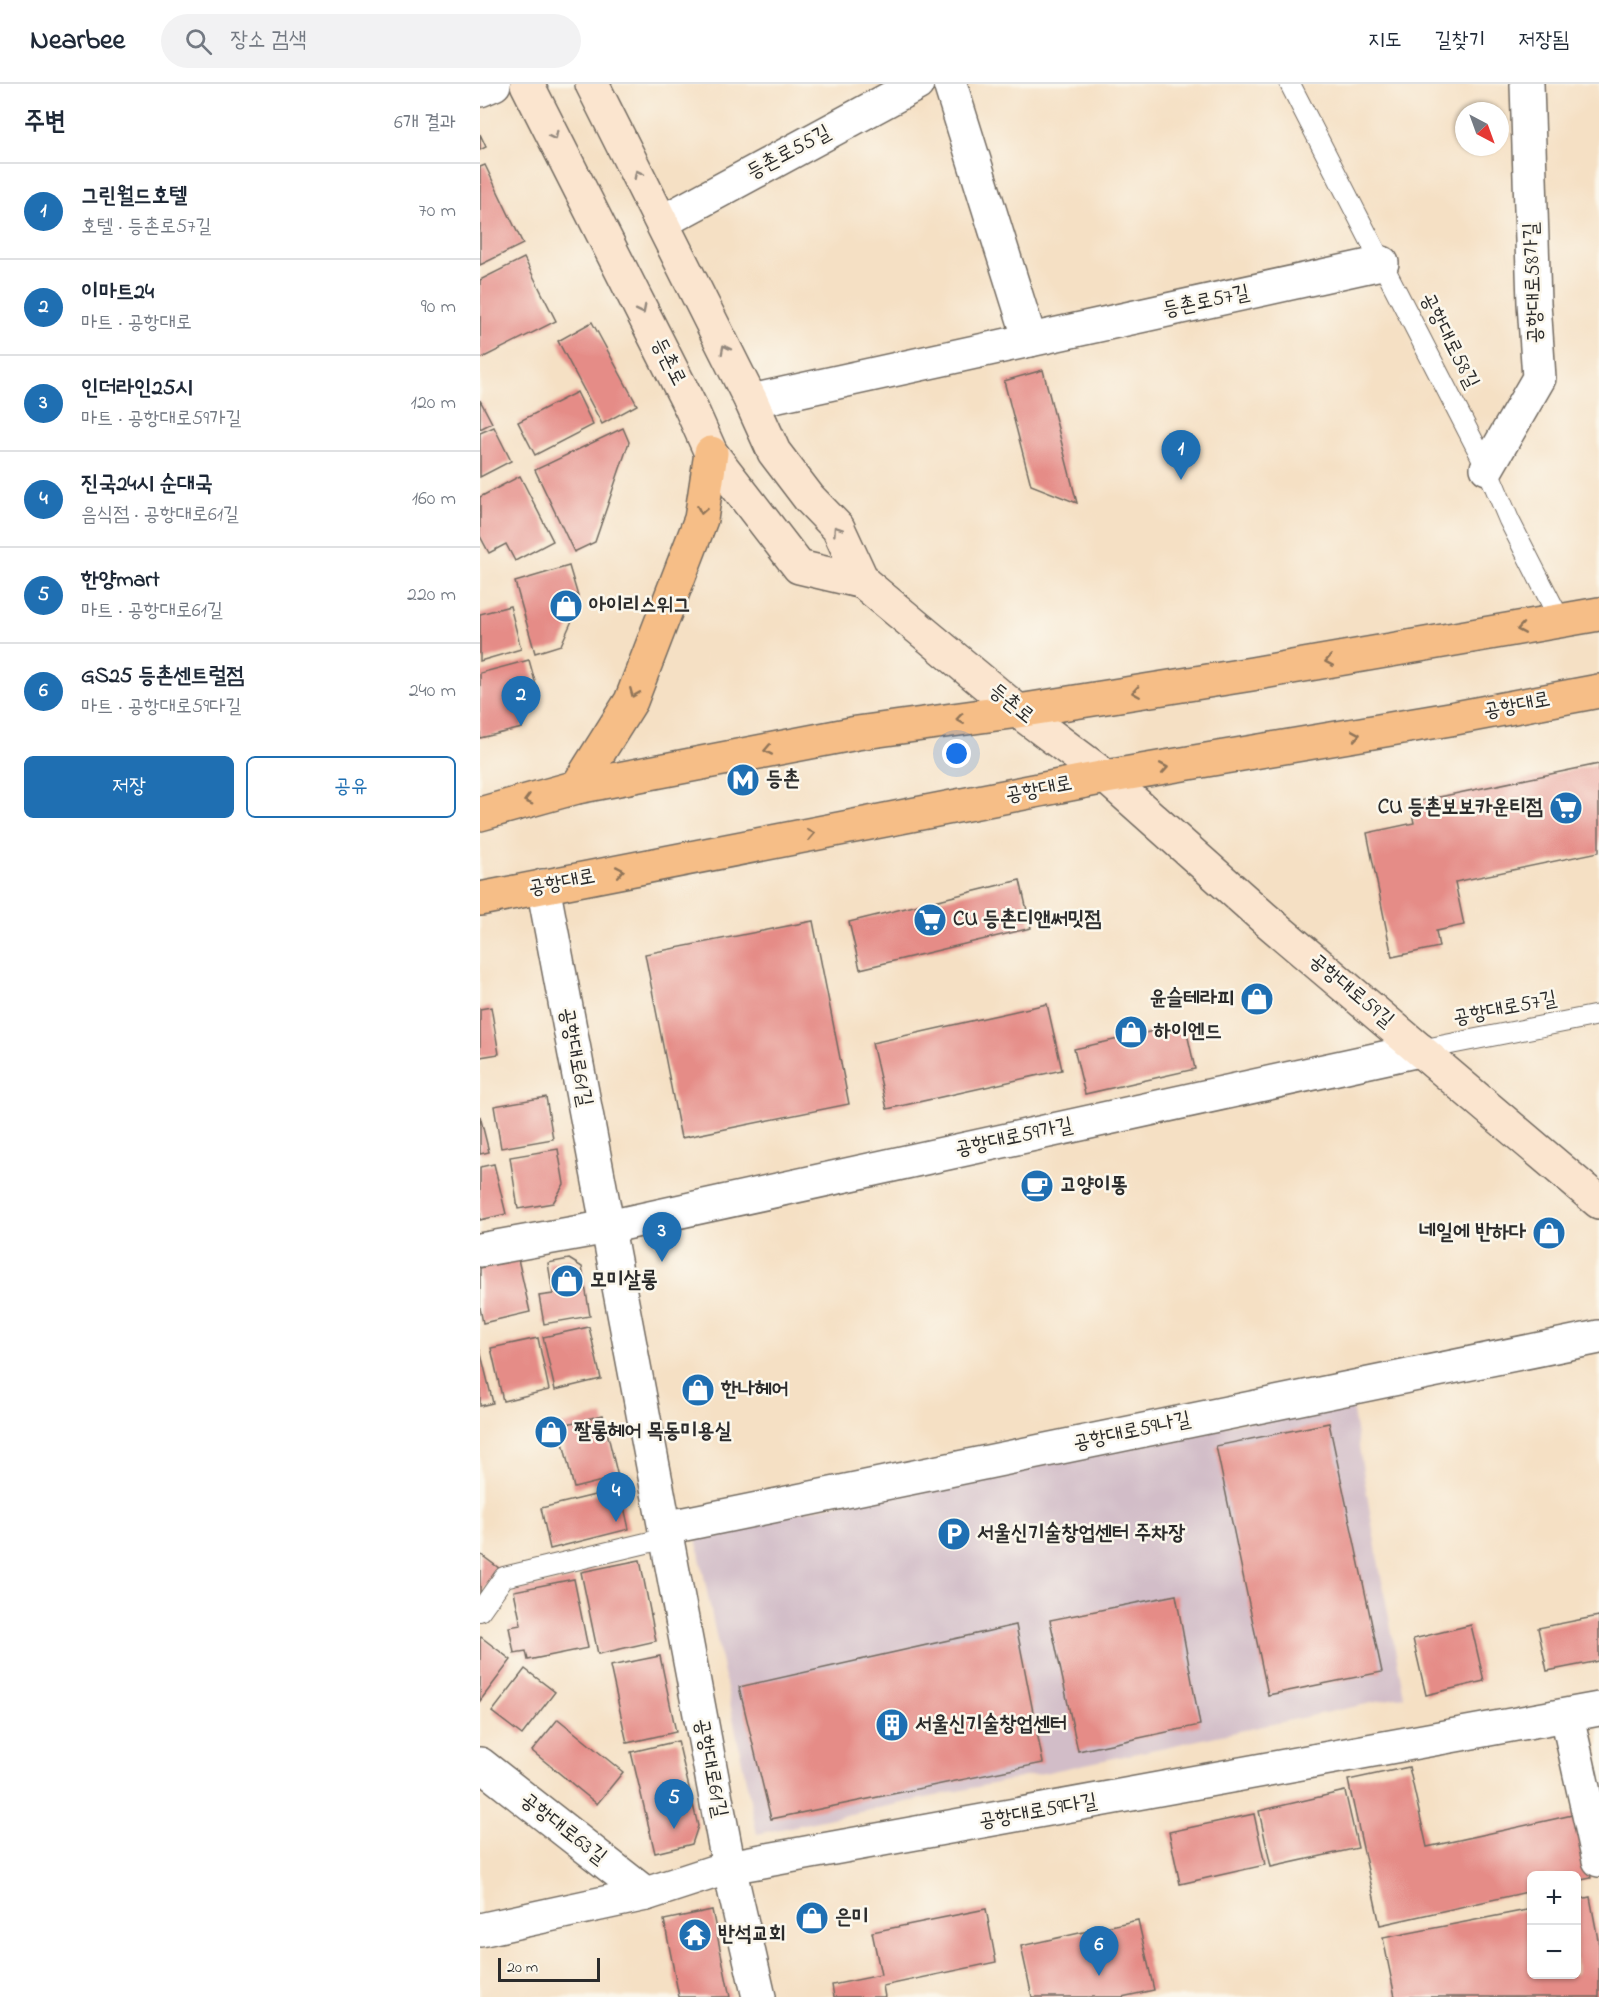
<!DOCTYPE html>
<html lang="ko">
<head>
<meta charset="utf-8">
<style>
  :root { --surface:#fff; --page:#f2f2f3; --text:#1f2937; --muted:#747a83; --line:#e0e1e3; --accent:#1f6fb2 }
  body { margin:0; font-family:"Indie Flower","Poor Story",sans-serif; background:var(--page); color:var(--text) }
  .controls { position:absolute; right:18px; bottom:18px; display:grid; overflow:hidden; border-radius:9px; box-shadow:0 2px 4px #0004 }
  .controls button { width:54px; height:54px; display:grid; place-items:center; padding:0; border:0; border-bottom:2px solid var(--line); background:var(--surface); color:var(--text); font:30px sans-serif }
  .compass { position:absolute; left:975px; top:18px; width:54px; height:54px; border-radius:50%; background:var(--surface); box-shadow:0 2px 4px #0004; rotate:139deg }
  .scale { position:absolute; left:18px; bottom:15px; width:102px; box-sizing:border-box; padding-left:6px; border:3px solid #2b2b2b; border-top:0; font-size:16px; line-height:21px; white-space:nowrap; color:#2b2b2b; -webkit-text-stroke:4px #fbf7ec; paint-order:stroke }
  .you { position:absolute; left:477px; top:670px; width:21px; height:21px; margin:-15px; border:4px solid #fff; border-radius:50%; background:#1a73e8; box-shadow:0 0 0 9px #1a73e833 }
  .badge { display:grid; place-items:center; width:39px; height:39px; border-radius:50%; background:var(--accent); color:#fff; font-size:20px; font-weight:700 }
  .pin { position:absolute; translate:-50% -50px; filter:drop-shadow(0 2px 3px #0008) }
  .pin::after { content:''; position:absolute; top:32px; width:21px; height:18px; background:inherit; clip-path:polygon(0 0,100% 0,50% 100%) }
  .list { margin:0; padding:0; list-style:none }
  h2 { display:flex; justify-content:space-between; align-items:center; height:78px; margin:0; padding:0 24px; font-size:26px }
  h2 small { font-size:20px; font-weight:400; color:var(--muted) }
  .list li { display:grid; grid-template-columns:39px 1fr auto; gap:18px; align-items:center; box-sizing:border-box; height:96px; padding:0 24px; border-top:2px solid var(--line) }
  .list b { display:block; font-size:22px; white-space:nowrap }
  .list p { margin:0; font-size:20px; white-space:nowrap; color:var(--muted) }
  .list em { font-size:20px; font-style:normal; color:var(--muted) }
  .actions { display:flex; gap:12px; padding:18px 24px }
  .actions a { flex:1; padding:14px 0; border:2px solid var(--accent); border-radius:9px; text-align:center; font-size:21px; color:var(--accent) }
  .actions .main { background:var(--accent); color:#fff }
  .icon { flex:none; width:33px; height:33px; fill:none; stroke:currentColor; stroke-width:2; stroke-linecap:round; stroke-linejoin:round }
  .map { position:relative; flex:none; width:1119px; height:1913px; overflow:hidden }
  header { display:flex; align-items:center; gap:36px; box-sizing:border-box; height:84px; padding:0 30px; background:var(--surface); border-bottom:2px solid var(--line) }
  header strong { font-size:28px }
  nav { display:flex; gap:33px; margin-inline-start:auto; font-size:21px }
  .search { width:420px; height:54px; background:var(--page); display:flex; align-items:center; gap:15px; box-sizing:border-box; padding:0 21px; border-radius:33px; color:var(--muted); font-size:22px }
  main { display:flex }
  aside { flex:1; background:var(--surface) }
  .map>svg:first-child { display:block }
</style>
</head>
<body>
<header>
<strong>Nearbee</strong>
<div class="search"><svg class="icon" aria-label="search" viewBox="0 0 24 24"><circle cx="10" cy="10" r="6"/><path d="M15 15l6 6"/></svg>장소 검색</div>
<nav><a>지도</a><a>길찾기</a><a>저장됨</a></nav>
</header>
<main>
<aside>
<h2>주변<small>6개 결과</small></h2>
<ul class="list">
<li><span class="badge">1</span><div><b>그린월드호텔</b><p>호텔 · 등촌로57길</p></div><em>70 m</em></li>
<li><span class="badge">2</span><div><b>이마트24</b><p>마트 · 공항대로</p></div><em>90 m</em></li>
<li><span class="badge">3</span><div><b>인더라인25시</b><p>마트 · 공항대로59가길</p></div><em>120 m</em></li>
<li><span class="badge">4</span><div><b>진국24시 순대국</b><p>음식점 · 공항대로61길</p></div><em>160 m</em></li>
<li><span class="badge">5</span><div><b>한양mart</b><p>마트 · 공항대로61길</p></div><em>220 m</em></li>
<li><span class="badge">6</span><div><b>GS25 등촌센트럴점</b><p>마트 · 공항대로59다길</p></div><em>240 m</em></li>
</ul>
<div class="actions"><a class="main">저장</a><a>공유</a></div>
</aside>
<div class="map">
<svg width="1119" height="1913" viewBox="0 0 1119 1913">
  <rect width="100%" height="100%" fill="#fbf7ec"/>
  <filter id="ink" filterUnits="userSpaceOnUse"><feTurbulence type="fractalNoise" baseFrequency=".0167" numOctaves="2"/><feDisplacementMap in="SourceGraphic" scale="12" xChannelSelector="R" yChannelSelector="G"/><feConvolveMatrix kernelMatrix="1 2 1 2 8 2 1 2 1" color-interpolation-filters="sRGB"/></filter>
  <filter id="wash" filterUnits="userSpaceOnUse"><feTurbulence type="fractalNoise" baseFrequency=".008" numOctaves="4" result="noise"/><feDisplacementMap in="SourceGraphic" scale="24" xChannelSelector="R" yChannelSelector="G"/><feGaussianBlur stdDeviation="1.35" result="paint"/><feColorMatrix in="noise" values="0 0 0 0 0 0 0 0 0 0 0 0 0 0 0 0 0 1.4 0 .05"/><feComposite in="paint" operator="in"/></filter>
  <g filter="url(#wash)">
    <rect width="100%" height="100%" fill="#f5e0c4"/>
    <polygon fill="#d2bdc8" points="871,1316 900,1487 924,1612 277,1750 215,1449"/>
    <g id="blocks">
      <g fill="#e58c87">
        <polygon points="0,50 6,63 0,66"/>
        <polygon points="5,81 43,160 0,181 0,83"/>
        <polygon points="44,174 76,237 0,275 0,196"/>
        <polygon points="112,238 157,321 122,340 78,257"/>
        <polygon points="563,286 597,419 551,401 524,297"/>
        <polygon points="97,308 113,341 55,371 38,338"/>
        <polygon points="0,316 12,339 0,345"/>
        <polygon points="14,343 31,377 0,393 0,349"/>
        <polygon points="143,344 149,358 115,458 94,468 55,386"/>
        <polygon points="40,392 73,457 35,477 26,460 9,469 0,452 0,413"/>
        <polygon points="89,482 100,519 81,561 55,569 35,498"/>
        <polygon points="30,522 41,565 0,577 0,530"/>
        <polygon points="49,576 56,601 42,644 0,654 0,589"/>
        <polygon points="1119,680 1119,768 975,798 984,841 956,847 959,863 912,873 887,749 934,739 930,719"/>
        <polygon points="540,796 551,844 380,885 369,838"/>
        <polygon points="333,837 369,1020 201,1054 165,870"/>
        <polygon points="567,920 582,986 407,1025 392,959"/>
        <polygon points="11,923 19,970 0,973 0,925"/>
        <polygon points="705,940 715,985 605,1010 594,965"/>
        <polygon points="66,1013 73,1055 21,1064 14,1022"/>
        <polygon points="0,1032 9,1068 0,1070"/>
        <polygon points="78,1065 84,1100 73,1119 38,1125 30,1073"/>
        <polygon points="14,1080 26,1130 0,1136 0,1083"/>
        <polygon points="38,1175 50,1228 3,1239 0,1224 0,1184"/>
        <polygon points="89,1175 102,1183 110,1232 64,1240 59,1212 73,1210 68,1179"/>
        <polygon points="109,1243 121,1295 75,1306 63,1253"/>
        <polygon points="58,1254 69,1306 23,1317 11,1264"/>
        <polygon points="0,1266 13,1319 0,1322"/>
        <polygon points="123,1331 138,1393 94,1404 79,1342"/>
        <polygon points="849,1339 902,1588 788,1611 736,1362"/>
        <polygon points="140,1405 149,1445 70,1465 61,1424"/>
        <polygon points="0,1470 20,1485 0,1510"/>
        <polygon points="160,1476 176,1557 118,1570 101,1488"/>
        <polygon points="94,1495 108,1564 48,1576 46,1567 34,1569 29,1543 41,1541 34,1507"/>
        <polygon points="696,1511 720,1641 598,1667 570,1536"/>
        <polygon points="1119,1532 1119,1577 1067,1587 1058,1544"/>
        <polygon points="536,1541 563,1679 291,1735 259,1603"/>
        <polygon points="991,1541 1004,1597 946,1611 933,1555"/>
        <polygon points="1,1553 31,1576 0,1617 0,1555"/>
        <polygon points="180,1572 196,1648 147,1659 130,1582"/>
        <polygon points="45,1585 75,1608 42,1651 12,1628"/>
        <polygon points="78,1635 143,1688 117,1720 52,1667"/>
        <polygon points="198,1657 218,1742 212,1760 175,1769 151,1668"/>
        <polygon points="929,1683 947,1763 1097,1730 1111,1794 1096,1797 1096,1792 1052,1792 1052,1807 900,1841 868,1696"/>
        <polygon points="865,1707 878,1764 791,1783 779,1727"/>
        <polygon points="774,1730 785,1781 700,1800 689,1748"/>
        <polygon points="1110,1813 1119,1861 1119,1913 915,1913 903,1854 1052,1825 1052,1890 1096,1890 1096,1816"/>
        <polygon points="506,1825 516,1878 403,1902 405,1913 354,1913 352,1901 401,1891 392,1848"/>
        <polygon points="232,1826 250,1913 199,1913 184,1836"/>
        <polygon points="658,1836 674,1906 642,1913 552,1913 541,1862"/>
      </g>
    </g>
  </g>
  <g filter="url(#ink)">
    <use href="#blocks" fill-opacity="0" stroke="#726a61" stroke-width="1.5"/>
    <g fill="none" stroke-linecap="round" stroke-linejoin="round">
      <g stroke="#726a61" stroke-width="22">
        <g id="lane">
          <polyline points="810,0 1007,384 1029,436 1081,538"/>
          <polyline points="940,966 1119,931"/>
          <polyline points="0,1527 24,1493 187,1454"/>
        </g>
      </g>
      <g stroke="#726a61" stroke-width="36">
        <g id="street">
          <polyline points="470,0 550,256"/>
          <polyline points="0,6 14,0"/>
          <polyline points="182,138 437,0"/>
          <polyline points="271,317 902,179"/>
          <polyline points="1007,384 1059,294 1054,219 1047,0"/>
          <polyline points="63,802 249,1783 279,1913"/>
          <polyline points="0,1166 128,1143 940,966"/>
          <polyline points="185,1444 1119,1253"/>
          <polyline points="1087,1632 1119,1776"/>
          <polyline points="0,1680 166,1810"/>
          <polyline points="0,1846 166,1810 249,1783 1119,1625"/>
        </g>
      </g>
      <g stroke="#726a61" stroke-width="36">
        <g id="secondary">
          <polyline points="47,0 211,324 231,369 319,483 383,498"/>
          <polyline points="112,0 271,317 294,368 329,414 358,444 383,498 538,627 626,693 783,833 1119,1118"/>
        </g>
      </g>
      <g stroke="#726a61" stroke-width="36">
        <g id="primary">
          <polyline points="97,703 151,617 221,435 231,369"/>
          <polyline points="0,730 97,703 377,649 538,627 772,590 1119,530"/>
          <polyline points="0,815 626,693 970,635 1119,607"/>
        </g>
      </g>
      <use href="#lane" stroke="#fff" stroke-width="20"/>
      <use href="#street" stroke="#fff" stroke-width="33"/>
      <use href="#secondary" stroke="#fbe5cf" stroke-width="33"/>
      <use href="#primary" stroke="#f6be87" stroke-width="33"/>
    </g>
    <defs><path id="oneway-chevron" d="M-2-3.5L2.5 0L-2 3.5" fill="none" stroke-width="1.6" stroke-linecap="round" stroke-linejoin="round" transform="scale(1.5)"/></defs>
    <g stroke="#93887d">
      <use href="#oneway-chevron" transform="translate(74 52) rotate(63)"/>
      <use href="#oneway-chevron" transform="translate(158 90) rotate(-117)"/>
      <use href="#oneway-chevron" transform="translate(162 226) rotate(63)"/>
      <use href="#oneway-chevron" transform="translate(245 265) rotate(-117)"/>
      <use href="#oneway-chevron" transform="translate(357 446) rotate(-124)"/>
    </g>
    <g stroke="#907459">
      <use href="#oneway-chevron" transform="translate(222 426) rotate(100)"/>
      <use href="#oneway-chevron" transform="translate(1041 545) rotate(170)"/>
      <use href="#oneway-chevron" transform="translate(849 577) rotate(170)"/>
      <use href="#oneway-chevron" transform="translate(656 608) rotate(171)"/>
      <use href="#oneway-chevron" transform="translate(154 609) rotate(112)"/>
      <use href="#oneway-chevron" transform="translate(480 635) rotate(172)"/>
      <use href="#oneway-chevron" transform="translate(876 651) rotate(-10)"/>
      <use href="#oneway-chevron" transform="translate(288 666) rotate(169)"/>
      <use href="#oneway-chevron" transform="translate(684 684) rotate(-10)"/>
      <use href="#oneway-chevron" transform="translate(48 716) rotate(165)"/>
      <use href="#oneway-chevron" transform="translate(331 750) rotate(-11)"/>
      <use href="#oneway-chevron" transform="translate(140 787) rotate(-11)"/>
    </g>
  </g>
  <defs>
    <g id="shop-disc" transform="scale(1.725)"><circle r="9.5" fill="#1f6fb2" stroke="#fbf7ec"/><path d="M-5-2.5h2.3a2.7 3.5 0 0 1 5.4 0H5L5.5 6h-11ZM-1.5-2.5h3a1.5 2.3 0 0 0-3 0Z" fill="#fff"/></g>
    <g id="metro-disc" transform="scale(1.725)"><circle r="9.5" fill="#1f6fb2" stroke="#fbf7ec"/><path d="M-5.5 5V-5H-3L0 0L3-5H5.5V5H3V-.5L0 4L-3-.5V5Z" fill="#fff"/></g>
    <g id="supermarket-disc" transform="scale(1.725)"><circle r="9.5" fill="#1f6fb2" stroke="#fbf7ec"/><path d="M-6-5.5h2.5l.6 2H6L4.5 2H-2.5L-4.4-4H-6ZM-1.5 3.2a1.3 1.3 0 1 0 .1 0ZM3 3.2a1.3 1.3 0 1 0 .1 0Z" fill="#fff"/></g>
    <g id="cafe-disc" transform="scale(1.725)"><circle r="9.5" fill="#1f6fb2" stroke="#fbf7ec"/><path d="M-5.5-4.5H6V0H3Q3 3.5 0 3.5H-2.5Q-5.5 3.5-5.5 0ZM3-3.2v2h1.7v-2ZM-6 4.5H4V6H-6Z" fill="#fff"/></g>
    <g id="parking-disc" transform="scale(1.725)"><circle r="9.5" fill="#1f6fb2" stroke="#fbf7ec"/><path d="M-3.5-5.5H1a3.5 3.5 0 0 1 0 7H-1V5.5H-3.5ZM-1-3.4V-.6H.8a1.4 1.4 0 0 0 0-2.8Z" fill="#fff"/></g>
    <g id="building-disc" transform="scale(1.725)"><circle r="9.5" fill="#1f6fb2" stroke="#fbf7ec"/><path d="M-4-6H4V6H1V3H-1V6H-4ZM-2.5-4.3h1.7v1.8h-1.7ZM.8-4.3h1.7v1.8H.8ZM-2.5-1h1.7V.8h-1.7ZM.8-1h1.7V.8H.8Z" fill="#fff"/></g>
    <g id="temple-disc" transform="scale(1.725)"><circle r="9.5" fill="#1f6fb2" stroke="#fbf7ec"/><path d="M0-6L5-2H3V0L6.5 2.5H4V6H1.5V3h-3V6H-4V2.5H-6.5L-3 0V-2H-5Z" fill="#fff"/></g>
  </defs>
  <g fill-rule="evenodd">
    <use href="#shop-disc" x="86" y="522"/>
    <use href="#metro-disc" x="263" y="696"/>
    <use href="#supermarket-disc" x="1086" y="724"/>
    <use href="#supermarket-disc" x="450" y="836"/>
    <use href="#shop-disc" x="777" y="915"/>
    <use href="#shop-disc" x="651" y="948"/>
    <use href="#cafe-disc" x="557" y="1102"/>
    <use href="#shop-disc" x="1069" y="1149"/>
    <use href="#shop-disc" x="87" y="1197"/>
    <use href="#shop-disc" x="218" y="1306"/>
    <use href="#shop-disc" x="71" y="1348"/>
    <use href="#parking-disc" x="474" y="1450"/>
    <use href="#building-disc" x="412" y="1641"/>
    <use href="#shop-disc" x="332" y="1834"/>
    <use href="#temple-disc" x="215" y="1851"/>
  </g>
  <g text-anchor="middle" dominant-baseline="central" stroke-width="5" stroke-linejoin="round" paint-order="stroke">
    <g font-size="21" fill="#2b2b2b" stroke="#fbf7ec">
      <text transform="translate(309 69) rotate(-28)">등촌로55길</text>
      <text transform="translate(1054 199) rotate(-92)">공항대로58가길</text>
      <text transform="translate(726 218) rotate(-12)">등촌로57길</text>
      <text transform="translate(969 257) rotate(63)">공항대로58길</text>
      <text transform="translate(188 278) rotate(63)">등촌로</text>
      <text transform="translate(531 620) rotate(39)">등촌로</text>
      <text transform="translate(1037 622) rotate(-11)">공항대로</text>
      <text transform="translate(559 706) rotate(-11)">공항대로</text>
      <text transform="translate(82 799) rotate(-11)">공항대로</text>
      <text transform="translate(871 907) rotate(40)">공항대로59길</text>
      <text transform="translate(1025 925) rotate(-11)">공항대로57길</text>
      <text transform="translate(95 973) rotate(79)">공항대로61길</text>
      <text transform="translate(534 1054) rotate(-12)">공항대로59가길</text>
      <text transform="translate(652 1348) rotate(-12)">공항대로59나길</text>
      <text transform="translate(230 1684) rotate(79)">공항대로61길</text>
      <text transform="translate(558 1728) rotate(-10)">공항대로59다길</text>
      <text transform="translate(83 1745) rotate(38)">공항대로63길</text>
    </g>
    <g font-size="21" font-weight="bold" fill="#2b2b2b" stroke="#fbf7ec" text-anchor="start">
      <text x="109" y="522">아이리스위그</text>
      <text x="286" y="696">등촌</text>
      <text x="1063" y="724" text-anchor="end">CU 등촌보보카운티점</text>
      <text x="473" y="836">CU 등촌디앤써밋점</text>
      <text x="754" y="915" text-anchor="end">윤슬테라피</text>
      <text x="674" y="948">하이엔드</text>
      <text x="580" y="1102">고양이똥</text>
      <text x="1046" y="1149" text-anchor="end">네일에 반하다</text>
      <text x="110" y="1197">모미살롱</text>
      <text x="241" y="1306">한나헤어</text>
      <text x="94" y="1348">짤롱헤어 목동미용실</text>
      <text x="497" y="1450">서울신기술창업센터 주차장</text>
      <text x="435" y="1641">서울신기술창업센터</text>
      <text x="355" y="1834">은미</text>
      <text x="238" y="1851">반석교회</text>
    </g>
  </g>
</svg>
<div class="controls">
<button>+</button>
<button>−</button>
</div>
<svg class="compass" viewBox="-18 -18 36 36"><path d="M0-13l5 13h-10z" fill="#e53935"/><path d="M0 13l5-13h-10z" fill="#747a83"/></svg>
<div class="scale">20 m</div>
<div class="you"></div>
<div class="pin badge" style="left:701px;top:396px">1</div>
<div class="pin badge" style="left:41px;top:642px">2</div>
<div class="pin badge" style="left:182px;top:1178px">3</div>
<div class="pin badge" style="left:136px;top:1438px">4</div>
<div class="pin badge" style="left:194px;top:1745px">5</div>
<div class="pin badge" style="left:619px;top:1892px">6</div>
</div>
</main>
</body>
</html>
